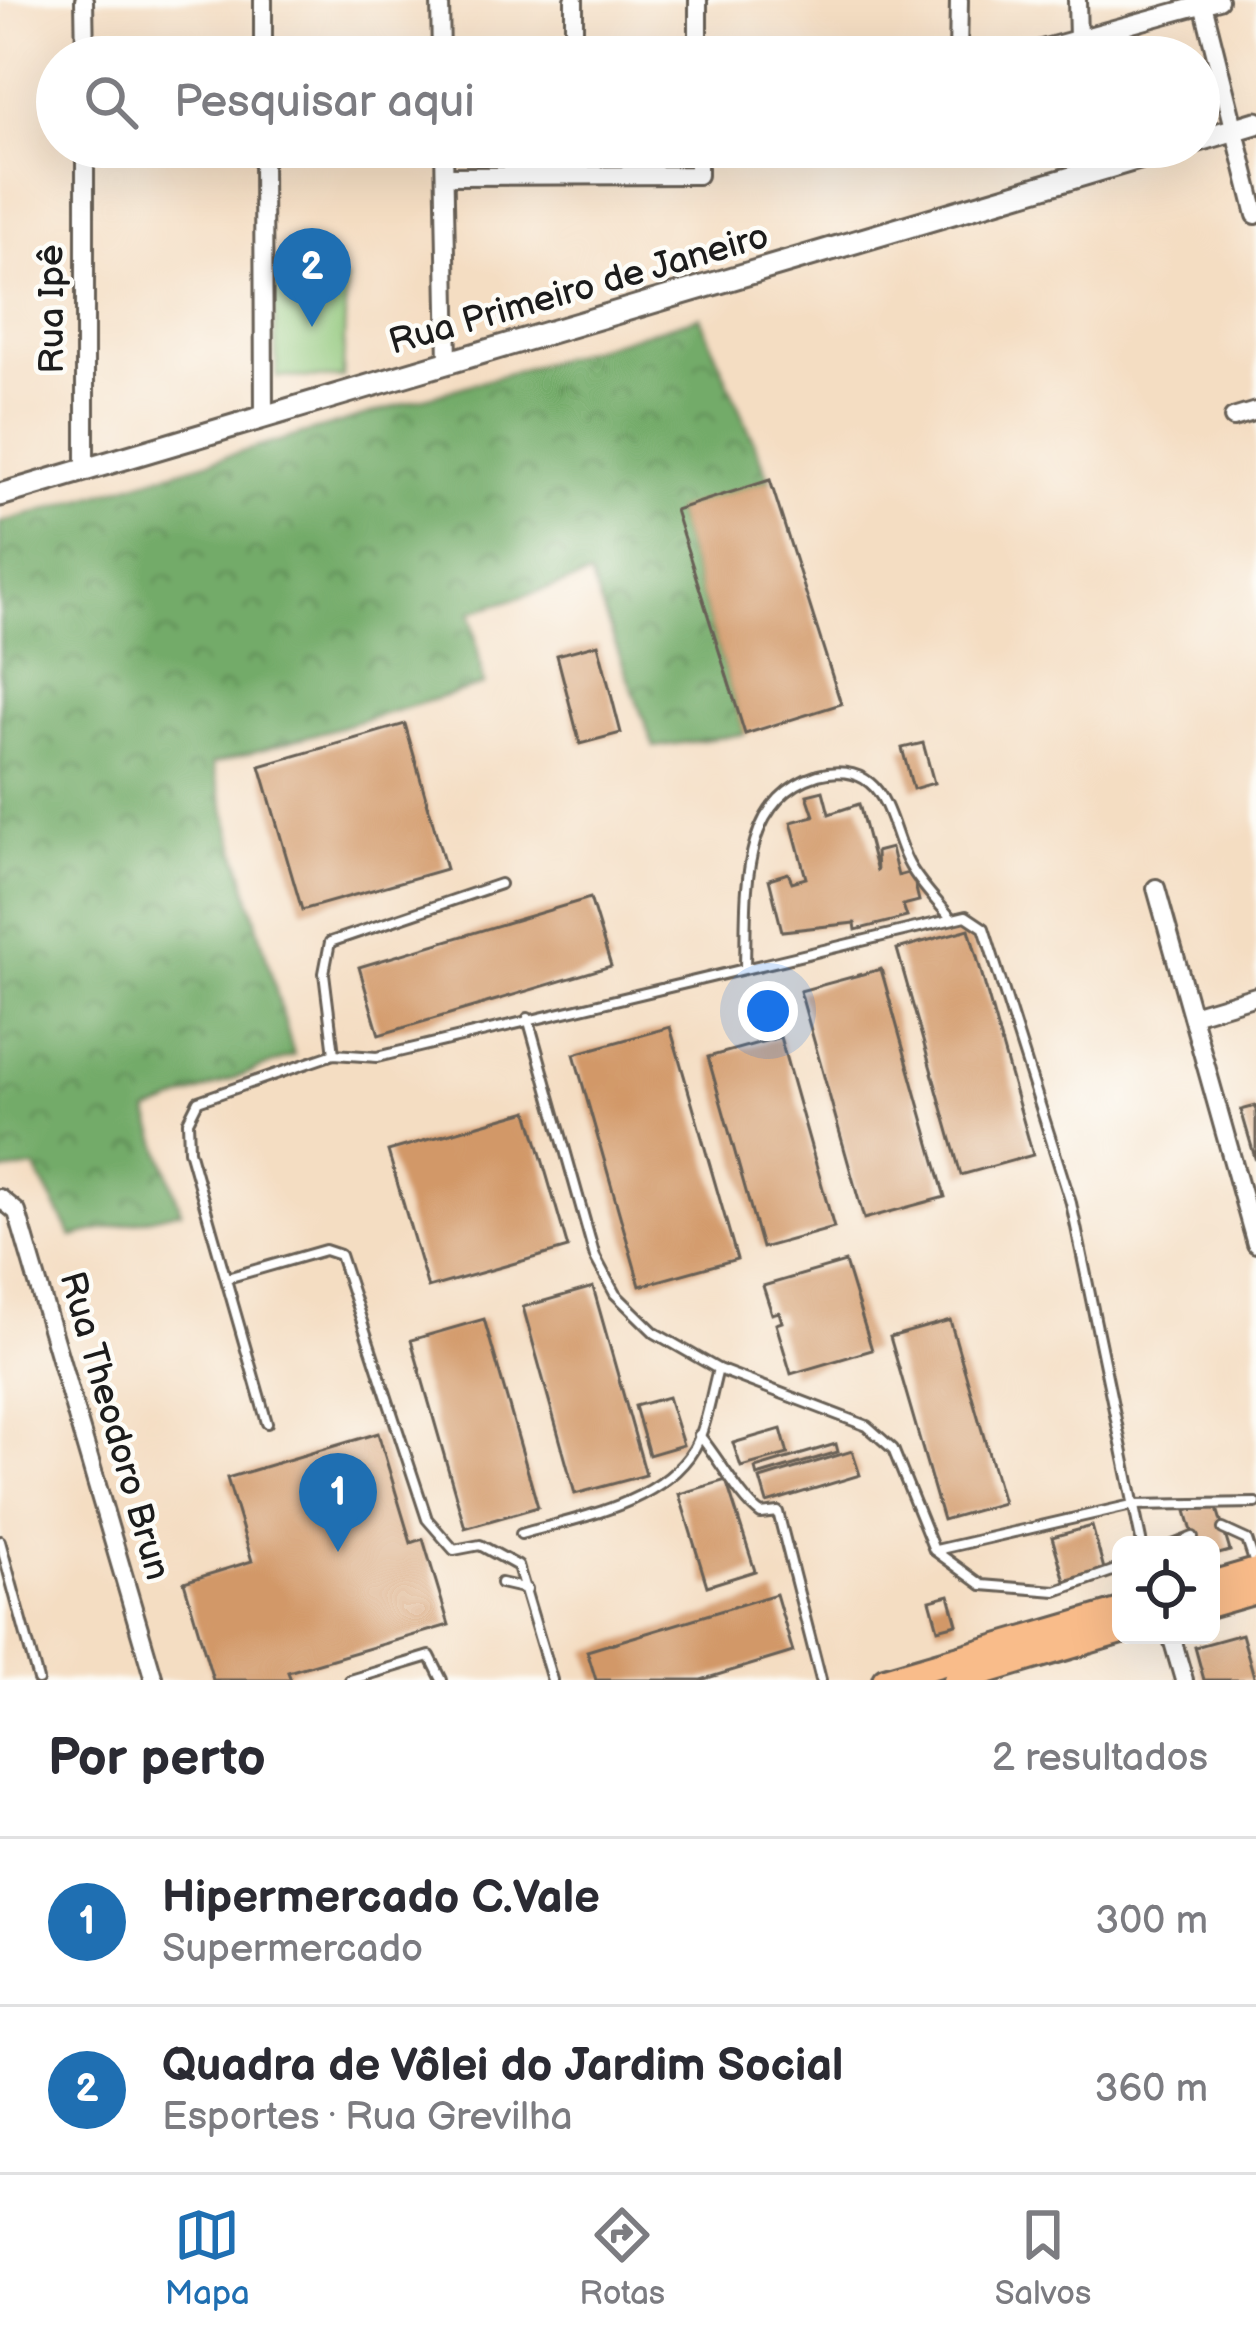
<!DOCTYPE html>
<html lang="pt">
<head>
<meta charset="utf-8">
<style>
  :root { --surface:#fff; --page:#f2f2f3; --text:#2b2b33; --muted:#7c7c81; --line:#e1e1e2; --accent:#1f6fb2 }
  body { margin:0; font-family:"Balsamiq Sans",sans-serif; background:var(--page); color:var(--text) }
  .controls { position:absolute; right:36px; bottom:36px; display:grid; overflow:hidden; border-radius:18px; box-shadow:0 12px 48px #0002 }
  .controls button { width:108px; height:108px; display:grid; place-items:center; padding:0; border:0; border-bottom:3px solid var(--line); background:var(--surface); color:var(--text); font:60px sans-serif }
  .you { position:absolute; left:768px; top:1011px; width:42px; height:42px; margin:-30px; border:9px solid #fff; border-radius:50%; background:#1a73e8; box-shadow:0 0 0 18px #1a73e833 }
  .badge { display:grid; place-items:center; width:78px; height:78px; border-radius:50%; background:var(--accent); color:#fff; font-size:39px; font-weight:700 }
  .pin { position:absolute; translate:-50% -99px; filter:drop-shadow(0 3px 6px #0008) }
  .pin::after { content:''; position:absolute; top:63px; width:42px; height:36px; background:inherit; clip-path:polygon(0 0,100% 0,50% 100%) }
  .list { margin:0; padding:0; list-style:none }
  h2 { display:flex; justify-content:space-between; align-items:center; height:156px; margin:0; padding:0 48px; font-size:51px }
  h2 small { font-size:39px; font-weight:400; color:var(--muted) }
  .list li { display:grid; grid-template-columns:78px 1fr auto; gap:36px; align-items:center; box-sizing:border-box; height:168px; padding:0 48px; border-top:3px solid var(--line) }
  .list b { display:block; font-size:45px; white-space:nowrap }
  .list p { margin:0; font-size:39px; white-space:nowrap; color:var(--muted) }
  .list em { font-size:39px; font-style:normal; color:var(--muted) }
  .icon { flex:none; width:66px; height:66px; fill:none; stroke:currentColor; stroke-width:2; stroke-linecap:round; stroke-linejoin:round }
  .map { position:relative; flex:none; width:1256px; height:1680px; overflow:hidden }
  .search { position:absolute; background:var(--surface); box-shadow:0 12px 48px #0002; left:36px; right:36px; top:36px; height:132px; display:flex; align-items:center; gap:30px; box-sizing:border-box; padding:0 42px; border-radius:66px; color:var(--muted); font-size:45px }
  .sheet { height:492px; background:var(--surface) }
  nav { display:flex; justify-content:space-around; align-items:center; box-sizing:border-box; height:168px; border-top:3px solid var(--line); background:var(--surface); font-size:33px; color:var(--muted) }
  nav a { display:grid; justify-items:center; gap:6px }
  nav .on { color:var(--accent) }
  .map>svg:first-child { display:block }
</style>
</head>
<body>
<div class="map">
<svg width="1256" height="1680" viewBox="0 0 1256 1680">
  <defs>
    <pattern id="forest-crowns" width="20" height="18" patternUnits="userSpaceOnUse" patternTransform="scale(3)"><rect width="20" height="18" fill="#73ab69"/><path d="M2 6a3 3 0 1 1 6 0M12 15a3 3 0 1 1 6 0" fill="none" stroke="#5e8a56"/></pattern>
  </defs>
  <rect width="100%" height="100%" fill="#fdfcf7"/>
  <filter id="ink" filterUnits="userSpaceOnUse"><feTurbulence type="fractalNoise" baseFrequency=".00833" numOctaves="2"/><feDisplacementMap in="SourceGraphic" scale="24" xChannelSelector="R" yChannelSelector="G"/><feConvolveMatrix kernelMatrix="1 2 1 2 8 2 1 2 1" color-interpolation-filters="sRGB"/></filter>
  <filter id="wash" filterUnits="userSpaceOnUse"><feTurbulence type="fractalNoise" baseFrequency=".004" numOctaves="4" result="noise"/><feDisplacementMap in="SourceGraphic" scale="48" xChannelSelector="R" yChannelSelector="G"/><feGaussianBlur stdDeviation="2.7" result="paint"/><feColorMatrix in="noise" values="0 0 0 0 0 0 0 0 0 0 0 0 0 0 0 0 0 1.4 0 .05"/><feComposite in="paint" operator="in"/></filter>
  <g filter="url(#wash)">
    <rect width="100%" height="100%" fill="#f4ddc2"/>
    <polygon fill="#8fc679" stroke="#56714a" stroke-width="3" points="273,279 346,280 343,378 277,377"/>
    <polygon fill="url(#forest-crowns)" stroke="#486442" stroke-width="3" points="700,317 770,480 675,511 745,734 654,747 590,576 471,612 484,685 212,764 294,1055 148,1112 181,1211 72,1237 35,1168 0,1172 0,523"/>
    <g id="blocks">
      <g fill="#d29868">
        <polygon points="770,480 841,704 745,734 675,510"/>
        <polygon points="598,644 621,733 580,744 557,655"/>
        <polygon points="405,724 446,869 302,910 260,766"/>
        <polygon points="923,743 934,783 913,789 902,748"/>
        <polygon points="823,791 829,814 859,804 877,872 876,852 891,848 898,876 912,872 919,901 903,905 907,917 856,930 855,923 782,931 769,879 788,873 792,882 806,878 791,822 814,816 807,795"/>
        <polygon points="590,898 611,966 379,1035 359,967"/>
        <polygon points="969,929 1033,1155 961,1175 897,949"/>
        <polygon points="881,969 945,1197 864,1219 800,991"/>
        <polygon points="670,1027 737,1259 640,1286 574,1054"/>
        <polygon points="780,1037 834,1228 762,1248 708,1057"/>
        <polygon points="1256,1106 1256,1157 1255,1158 1241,1110"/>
        <polygon points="528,1111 568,1248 428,1288 388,1151"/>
        <polygon points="845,1262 872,1350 791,1374 776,1324 782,1322 779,1312 772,1314 763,1286"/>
        <polygon points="593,1287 646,1475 575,1494 523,1307"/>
        <polygon points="484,1319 538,1507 465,1528 411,1340"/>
        <polygon points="950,1320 1003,1503 943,1520 890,1337"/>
        <polygon points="668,1397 683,1445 649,1455 635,1406"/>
        <polygon points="781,1429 788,1454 741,1467 733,1443"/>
        <polygon points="378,1433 411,1543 423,1539 449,1625 288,1672 291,1680 213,1680 184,1582 252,1561 227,1478"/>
        <polygon points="836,1444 838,1452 757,1476 755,1468"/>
        <polygon points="852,1451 860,1475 767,1503 760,1479"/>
        <polygon points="726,1480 755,1571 707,1586 679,1494"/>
        <polygon points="1215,1502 1230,1551 1211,1556 1211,1545 1196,1545 1186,1511"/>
        <polygon points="1092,1526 1104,1569 1065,1581 1052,1537"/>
        <polygon points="776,1594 793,1652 701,1680 596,1680 587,1651"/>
        <polygon points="949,1595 957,1624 938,1629 930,1600"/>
        <polygon points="1242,1634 1255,1680 1204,1680 1195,1647"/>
      </g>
    </g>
  </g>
  <g filter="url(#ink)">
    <use href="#blocks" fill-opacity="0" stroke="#686056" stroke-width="3"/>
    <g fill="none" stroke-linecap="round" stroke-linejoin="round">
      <g stroke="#686056" stroke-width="14">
        <g id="service">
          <path d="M 745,966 C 747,897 737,800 818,775 C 835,770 856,771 870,783 C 891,800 896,843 910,866 C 921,885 937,901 950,917"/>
          <polyline points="528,1018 595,1257 615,1294 655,1333 718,1369 867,1426 893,1449 934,1550 982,1585 1056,1591 1121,1568"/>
          <polyline points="334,1054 324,973 330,942 500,884"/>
          <polyline points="227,1278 325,1250 340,1255 427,1519 454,1550 480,1545 518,1566 552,1680"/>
          <polyline points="267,1423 189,1150 188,1121 198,1101 334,1054 377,1057 966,916 984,928 1071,1203 1142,1545"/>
          <path d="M 699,1435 C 719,1458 739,1498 761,1514 L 778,1512 L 821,1680"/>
          <polyline points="1223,1529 1247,1540 1255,1564"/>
          <path d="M 521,1534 C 577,1518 661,1504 694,1449 C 707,1426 711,1394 718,1369"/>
          <polyline points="0,1541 38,1680"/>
          <polyline points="1173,1545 1193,1537"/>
          <polyline points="936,1550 1132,1505 1256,1503"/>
          <polyline points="501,1583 527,1589"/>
          <polyline points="350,1680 430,1656 442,1680"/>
        </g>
      </g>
      <g stroke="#686056" stroke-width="22">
        <g id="minor">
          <polyline points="84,0 85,57"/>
          <polyline points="263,0 263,57"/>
          <polyline points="440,0 441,57"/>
          <polyline points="1077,0 1078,38"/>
          <polyline points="1202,0 1256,215"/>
          <polyline points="574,57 574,0"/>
          <polyline points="698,57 698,0"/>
          <polyline points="958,57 959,0"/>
          <polyline points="1012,57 1219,0"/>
          <polyline points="85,147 85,470"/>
          <polyline points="263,147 264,417"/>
          <polyline points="444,147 448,363"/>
          <polyline points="574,175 574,147"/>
          <polyline points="445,176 698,175 698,147"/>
          <polyline points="1233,418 1256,411"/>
          <polyline points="1156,888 1256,1244"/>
          <polyline points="1192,1015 1256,996"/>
          <polyline points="0,1198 17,1212 154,1680"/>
          <polyline points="1171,1635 1184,1680"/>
        </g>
      </g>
      <g stroke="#686056" stroke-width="27">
        <g id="tertiary">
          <polyline points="1199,140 1256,123"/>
          <polyline points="0,495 1176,147"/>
        </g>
      </g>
      <g stroke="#686056" stroke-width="30">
        <g id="primary">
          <polyline points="1211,1584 1256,1571"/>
          <polyline points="1211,1604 1256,1591"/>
          <polyline points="885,1680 1121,1611"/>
          <polyline points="956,1680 1121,1631"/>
        </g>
      </g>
      <use href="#service" stroke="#fff" stroke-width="8"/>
      <use href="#minor" stroke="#fff" stroke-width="16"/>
      <use href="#tertiary" stroke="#fff" stroke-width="21"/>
      <use href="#primary" stroke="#f9bc8a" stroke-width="24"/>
    </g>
  </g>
  <g text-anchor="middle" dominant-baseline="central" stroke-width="9" stroke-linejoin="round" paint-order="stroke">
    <g font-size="36" fill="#1c1c1c" stroke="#fdfcf7">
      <text transform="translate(579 290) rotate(-16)">Rua Primeiro de Janeiro</text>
      <text transform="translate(52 309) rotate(-90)">Rua Ipê</text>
      <text transform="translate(114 1426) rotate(74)">Rua Theodoro Brun</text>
    </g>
  </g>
</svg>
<div class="controls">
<button><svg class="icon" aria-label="locate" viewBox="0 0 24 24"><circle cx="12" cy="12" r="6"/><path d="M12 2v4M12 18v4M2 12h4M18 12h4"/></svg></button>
</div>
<div class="you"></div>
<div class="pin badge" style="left:338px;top:1552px">1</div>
<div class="pin badge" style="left:312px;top:327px">2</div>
<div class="search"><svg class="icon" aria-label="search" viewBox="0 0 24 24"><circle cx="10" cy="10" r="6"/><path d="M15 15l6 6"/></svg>Pesquisar aqui</div>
</div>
<section class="sheet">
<h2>Por perto<small>2 resultados</small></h2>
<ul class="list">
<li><span class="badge">1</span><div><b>Hipermercado C.Vale</b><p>Supermercado</p></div><em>300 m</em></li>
<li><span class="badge">2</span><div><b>Quadra de Vôlei do Jardim Social</b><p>Esportes · Rua Grevilha</p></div><em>360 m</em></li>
</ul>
</section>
<nav>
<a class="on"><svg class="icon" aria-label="map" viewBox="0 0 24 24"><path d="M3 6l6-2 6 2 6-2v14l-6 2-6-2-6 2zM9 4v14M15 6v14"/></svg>Mapa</a>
<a><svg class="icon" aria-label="directions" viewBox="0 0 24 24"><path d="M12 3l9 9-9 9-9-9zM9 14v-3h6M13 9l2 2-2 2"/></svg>Rotas</a>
<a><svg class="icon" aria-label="saved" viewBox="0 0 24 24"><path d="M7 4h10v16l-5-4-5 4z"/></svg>Salvos</a>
</nav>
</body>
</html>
